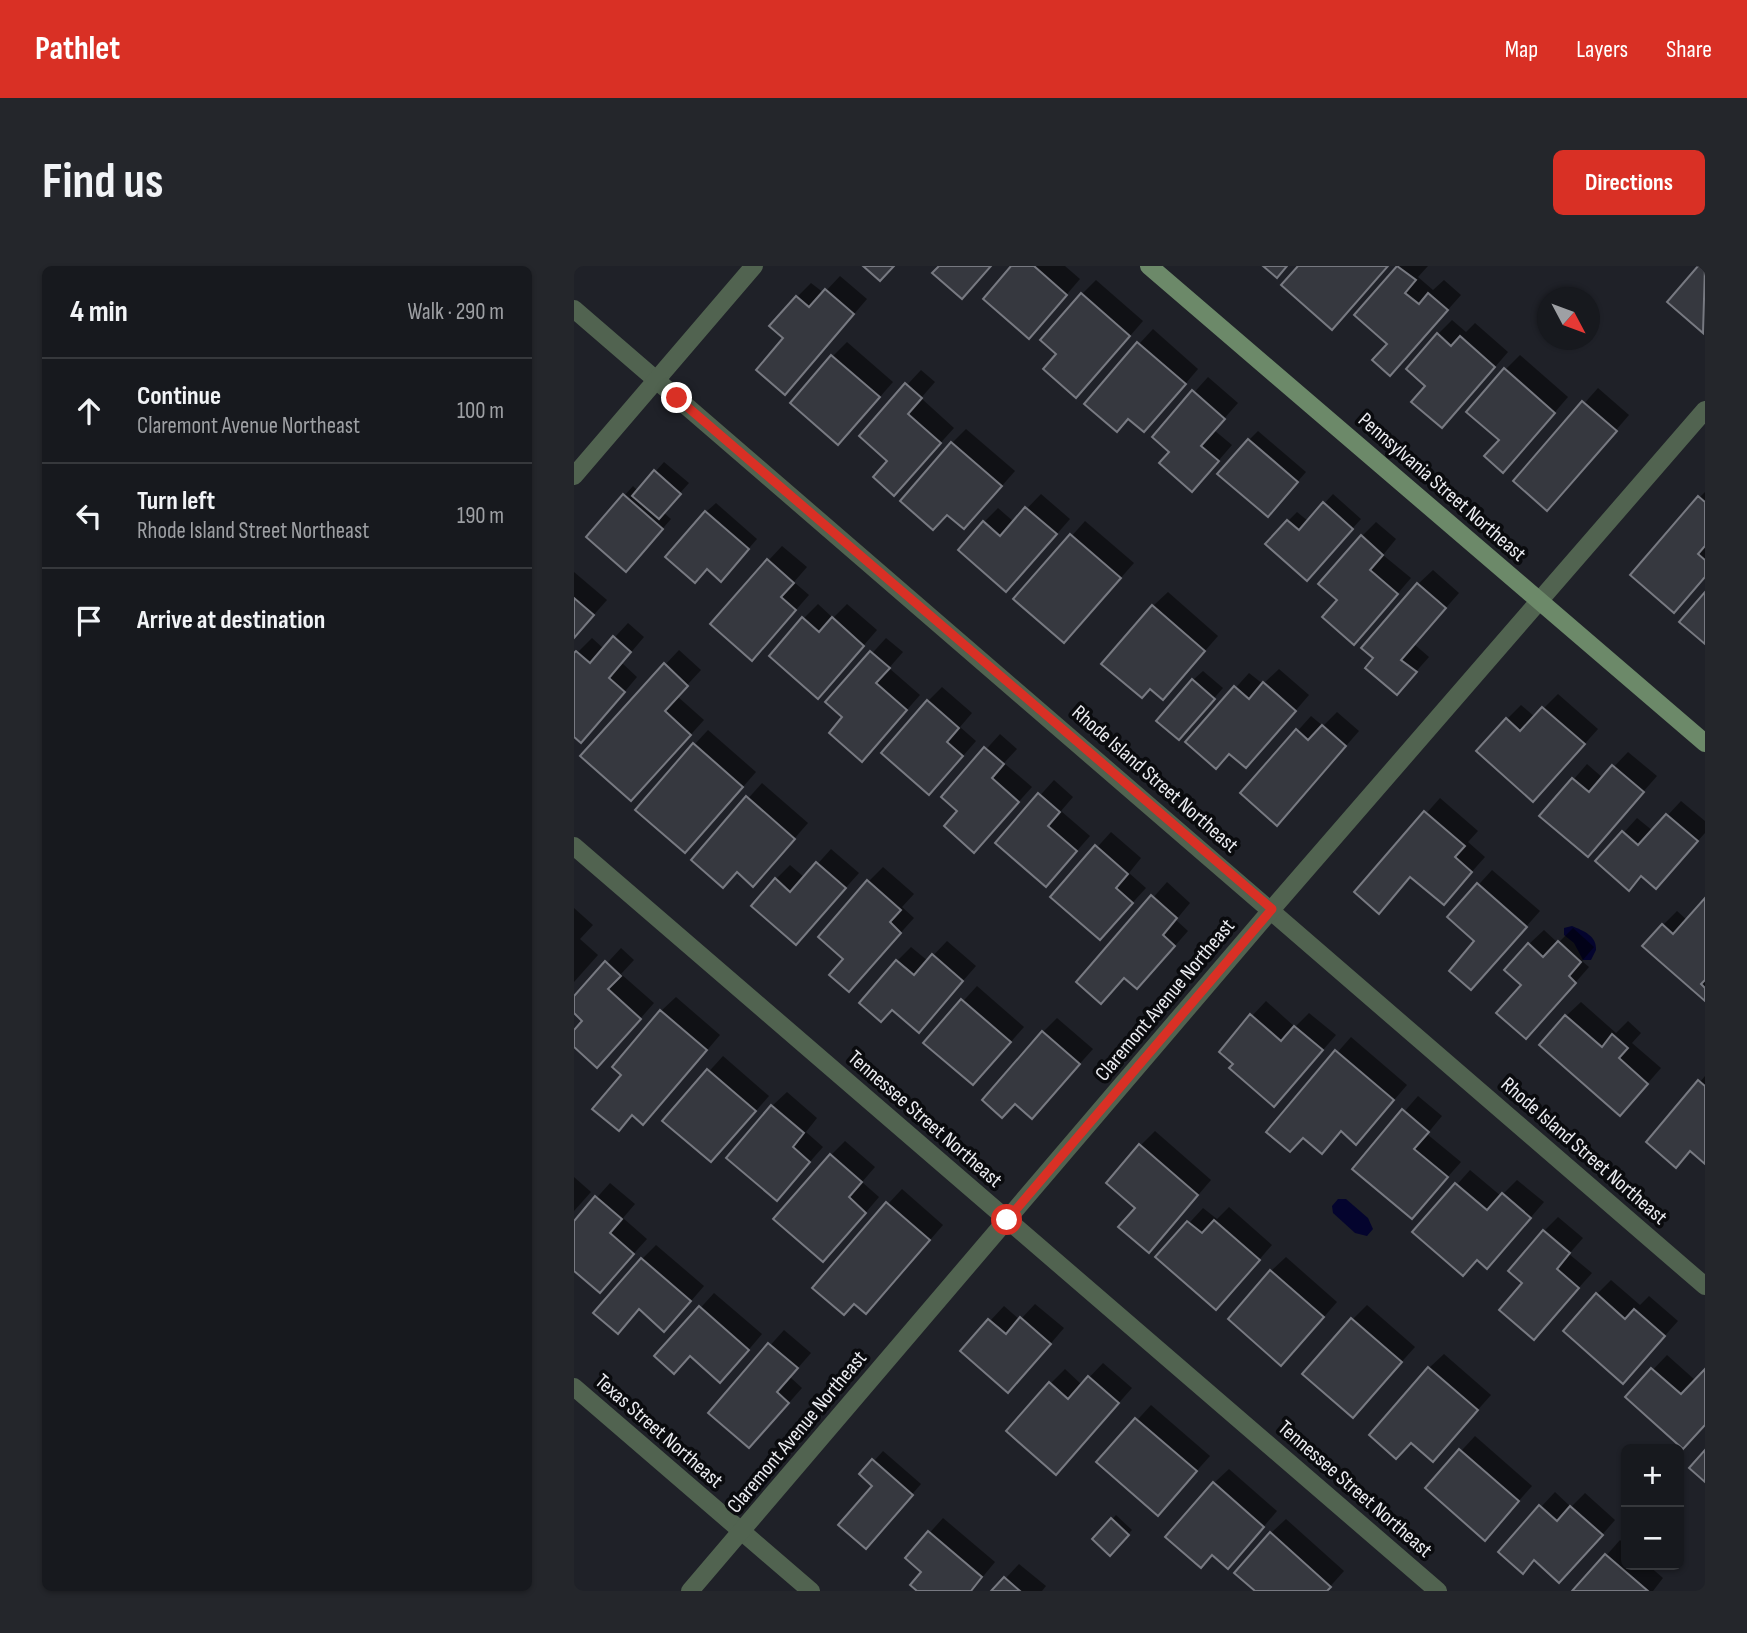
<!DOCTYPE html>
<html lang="en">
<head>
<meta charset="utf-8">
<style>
  :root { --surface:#17191e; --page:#24262b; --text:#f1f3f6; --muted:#9ea0a4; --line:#36383c; --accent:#d93025 }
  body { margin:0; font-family:"Sofia Sans Condensed",sans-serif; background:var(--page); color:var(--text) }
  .controls { position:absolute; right:21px; bottom:21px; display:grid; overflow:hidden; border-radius:10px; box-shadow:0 2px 5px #0004 }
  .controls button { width:63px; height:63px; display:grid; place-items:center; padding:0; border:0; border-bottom:2px solid var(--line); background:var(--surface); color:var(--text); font:35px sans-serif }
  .compass { position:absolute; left:963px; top:21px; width:63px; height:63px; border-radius:50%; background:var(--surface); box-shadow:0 2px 5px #0004; rotate:131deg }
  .stop { position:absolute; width:21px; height:21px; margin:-16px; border:5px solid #d93025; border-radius:50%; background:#fff }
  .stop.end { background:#d93025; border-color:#fff; box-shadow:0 2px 7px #0008 }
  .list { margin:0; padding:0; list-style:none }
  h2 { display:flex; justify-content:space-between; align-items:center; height:91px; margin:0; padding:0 28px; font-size:30px }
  h2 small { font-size:23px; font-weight:400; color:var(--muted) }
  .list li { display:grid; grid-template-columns:46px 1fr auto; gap:21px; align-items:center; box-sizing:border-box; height:105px; padding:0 28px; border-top:2px solid var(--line) }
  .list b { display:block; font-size:26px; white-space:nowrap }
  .list p { margin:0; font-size:23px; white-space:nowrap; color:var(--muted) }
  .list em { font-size:23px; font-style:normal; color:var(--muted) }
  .icon { flex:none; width:38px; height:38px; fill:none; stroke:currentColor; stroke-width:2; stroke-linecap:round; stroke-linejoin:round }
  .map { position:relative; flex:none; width:1131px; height:1325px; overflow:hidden; border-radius:10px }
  header { display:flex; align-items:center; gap:42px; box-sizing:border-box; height:98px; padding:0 35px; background:var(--accent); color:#fff }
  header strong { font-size:33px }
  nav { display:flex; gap:38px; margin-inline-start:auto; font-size:24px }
  .intro { display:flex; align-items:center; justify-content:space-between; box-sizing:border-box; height:168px; padding:0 42px }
  h1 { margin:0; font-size:49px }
  .button { padding:18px 32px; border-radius:10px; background:var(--accent); color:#fff; font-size:24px; font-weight:700 }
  main { display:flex; gap:42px; padding:0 42px }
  aside { flex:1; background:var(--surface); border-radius:10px; box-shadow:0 2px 5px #0004 }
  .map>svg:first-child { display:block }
</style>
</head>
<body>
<header>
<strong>Pathlet</strong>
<nav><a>Map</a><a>Layers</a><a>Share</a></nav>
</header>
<div class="intro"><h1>Find us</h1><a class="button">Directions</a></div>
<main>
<aside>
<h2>4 min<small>Walk · 290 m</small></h2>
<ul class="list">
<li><svg class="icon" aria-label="ahead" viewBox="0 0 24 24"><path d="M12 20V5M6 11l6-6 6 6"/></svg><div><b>Continue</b><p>Claremont Avenue Northeast</p></div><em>100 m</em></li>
<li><svg class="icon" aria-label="left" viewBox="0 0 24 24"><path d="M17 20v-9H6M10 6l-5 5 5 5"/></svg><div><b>Turn left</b><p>Rhode Island Street Northeast</p></div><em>190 m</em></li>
<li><svg class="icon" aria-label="arrive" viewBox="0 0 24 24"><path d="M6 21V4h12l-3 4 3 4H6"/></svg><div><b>Arrive at destination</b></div></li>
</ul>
</aside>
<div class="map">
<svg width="1131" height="1325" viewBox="0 0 1131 1325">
  <rect width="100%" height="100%" fill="#1f2128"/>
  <g fill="#04042e">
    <path d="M 998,660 C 1010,665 1023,670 1022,684 L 1017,694 L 1009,694 L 1000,677 L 990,669 L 990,662 Z"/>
    <polygon points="764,933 772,933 794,952 799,963 793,970 781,967 759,947 758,940"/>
  </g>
  <g fill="#0007">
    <polygon points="439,0 491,0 506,13 469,56"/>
    <polygon points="825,0 854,0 844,11 859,24 870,14 887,29 830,93 782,49"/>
    <polygon points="1126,0 1131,0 1129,64"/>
    <polygon points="266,10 293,33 225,112 211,72 223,31 237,17 250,27"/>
    <polygon points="522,14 569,55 516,116 508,28"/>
    <polygon points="878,54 892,66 901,57 934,86 882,146 853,120 864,68"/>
    <polygon points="579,63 624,103 584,150 565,78"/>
    <polygon points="273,76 319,116 278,163 259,90"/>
    <polygon points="946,89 994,131 943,190 927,174 932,103"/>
    <polygon points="347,104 361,116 347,132 380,162 334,213 315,194 333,119"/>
    <polygon points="634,111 664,137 640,164 658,179 632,209 580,171"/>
    <polygon points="1024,122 1055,149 987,228 941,215"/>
    <polygon points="392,163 441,205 404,247 378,177"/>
    <polygon points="684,165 732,206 703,239 675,174"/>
    <polygon points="90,196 115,217 89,246 97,253 61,294 50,230 59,220 64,225"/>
    <polygon points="1131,226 1131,311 1114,331 1126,231"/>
    <polygon points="467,228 496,253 447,309 410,256 424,242 440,256"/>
    <polygon points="759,228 787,253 742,303 714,255 723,246 734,255"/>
    <polygon points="142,237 183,273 156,304 134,301 132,246"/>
    <polygon points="511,255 560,297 504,360 442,333"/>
    <polygon points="802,256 822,273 809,289 837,312 794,362 765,334 788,270"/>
    <polygon points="208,280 233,301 220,316 235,329 192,378 194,295"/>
    <polygon points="859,304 885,327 840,378 855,391 823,427 793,402 844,318"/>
    <polygon points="0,306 33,334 0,371"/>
    <polygon points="594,326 644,370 603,417 579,340"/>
    <polygon points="244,338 259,352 273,338 303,364 258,416 229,353"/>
    <polygon points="54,357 70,371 48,397 63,411 21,461 0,469 0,390 18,372 30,383"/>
    <polygon points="312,372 329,386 315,402 346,429 302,479 254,436"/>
    <polygon points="105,384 127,404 103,430 130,454 71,519 91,399"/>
    <polygon points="705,403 735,429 686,486 656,486 613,476 675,407 689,418"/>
    <polygon points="629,405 649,422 614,462 619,414"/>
    <polygon points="368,421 398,447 386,461 402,475 369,513 354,435"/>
    <polygon points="984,428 1024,463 974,519 933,453 947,439 961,451"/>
    <polygon points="763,446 785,465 717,543 668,527 737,450 749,460"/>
    <polygon points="134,464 182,506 125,571 120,479"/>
    <polygon points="426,468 443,483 430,497 458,521 414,570 369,531"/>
    <polygon points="1054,486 1083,510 1014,589 968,550 1013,498 1029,512"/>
    <polygon points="480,514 499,531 487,545 516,570 486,604 423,577"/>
    <polygon points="188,517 234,557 193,604 164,605 119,594"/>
    <polygon points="866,532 904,565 894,576 911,591 870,637 838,609 805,645 783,626"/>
    <polygon points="1107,535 1131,555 1131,567 1082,621 1068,609 1024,595 1063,552 1079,565"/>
    <polygon points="537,566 567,592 555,607 572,622 540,657 479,630"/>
    <polygon points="257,583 285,607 222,677 202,613 216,599 231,612"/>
    <polygon points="309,601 340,628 328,641 340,652 275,724 271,693 294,616"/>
    <polygon points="918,604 966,645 911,707 903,675 875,651"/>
    <polygon points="593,616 616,637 602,654 614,665 577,707 563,721 551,710 504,716"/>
    <polygon points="1131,634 1131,733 1089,659 1103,645 1113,654"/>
    <polygon points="0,642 19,659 6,673 24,689 0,716"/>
    <polygon points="999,662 1020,681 1008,695 1015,701 966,757 950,718 955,678 970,664 984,677"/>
    <polygon points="373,675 402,700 345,765 323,695 337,681 354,695"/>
    <polygon points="47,682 60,694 47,708 80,737 37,786 0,779 0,767 11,755 0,745 0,733"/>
    <polygon points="403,720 450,761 413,803 352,776"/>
    <polygon points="102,731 146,769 84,842 59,848 45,863 50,809 87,745"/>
    <polygon points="692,735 721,761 735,747 762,769 714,824 678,750"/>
    <polygon points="1007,736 1042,767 1054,755 1067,767 1058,777 1087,802 1060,833 992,750"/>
    <polygon points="483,752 519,783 458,851 469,766"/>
    <polygon points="777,771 833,819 796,862 768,864 748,885 730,870 694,865"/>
    <polygon points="149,790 195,830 151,880 91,854"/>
    <polygon points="1131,810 1131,896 1117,884 1102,899 1126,816"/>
    <polygon points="213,826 243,852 232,866 249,881 203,933 198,840"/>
    <polygon points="844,830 868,850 853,868 887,896 838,951 780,903"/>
    <polygon points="581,865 637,914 589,970 564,942 566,880"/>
    <polygon points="271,875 301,901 288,916 305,931 264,979 257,889"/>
    <polygon points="896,904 927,930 943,914 970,936 927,986 904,993 889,1008 841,966"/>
    <polygon points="0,911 17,926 0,945"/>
    <polygon points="36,917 61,938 49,952 73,973 26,1025 0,1003 0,957"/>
    <polygon points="328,923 369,959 306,1032 314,938"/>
    <polygon points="655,941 698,979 656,1027 584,991 629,942 643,953"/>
    <polygon points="984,951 1009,972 995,988 1018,1007 960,1072 950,1017 970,965"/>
    <polygon points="82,979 130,1020 105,1049 66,1042 58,1051 68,993"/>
    <polygon points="712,991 763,1036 722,1083 697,1005"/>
    <polygon points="1037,1014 1066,1039 1075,1030 1104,1055 1063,1101 1023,1028"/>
    <polygon points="140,1027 188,1068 160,1101 116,1089 83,1090"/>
    <polygon points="461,1038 490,1062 448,1111 388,1085 430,1040 446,1054"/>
    <polygon points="793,1039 841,1081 779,1150 778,1054"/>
    <polygon points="210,1064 237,1087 216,1111 228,1122 189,1166 136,1146"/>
    <polygon points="870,1088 917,1129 859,1194 838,1175 855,1102"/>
    <polygon points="1093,1089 1121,1114 1131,1103 1131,1158 1053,1131"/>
    <polygon points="529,1097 558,1122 496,1192 477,1117 491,1103 508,1119"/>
    <polygon points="577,1139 636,1190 584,1248 525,1196"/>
    <polygon points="901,1170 958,1220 911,1273 853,1222"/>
    <polygon points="309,1185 347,1218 301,1271 300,1195"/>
    <polygon points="655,1203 703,1245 668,1286 640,1217"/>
    <polygon points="981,1226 997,1241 1011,1227 1041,1254 1000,1301 961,1293 948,1306 967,1241"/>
    <polygon points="542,1249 558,1264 536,1287 520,1273"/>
    <polygon points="369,1252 421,1296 397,1325 346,1325 349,1305 333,1292"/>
    <polygon points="712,1253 770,1305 752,1325 684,1325 697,1267"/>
    <polygon points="1046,1274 1052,1280 1052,1299 1074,1299 1089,1312 1079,1325 1001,1325"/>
    <polygon points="445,1298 472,1320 468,1325 420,1325"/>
  </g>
  <g fill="#36383f" stroke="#777981" stroke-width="2">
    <polygon points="289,0 320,0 306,15"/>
    <polygon points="365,0 417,0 388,33 358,7"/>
    <polygon points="437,0 460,0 493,29 455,73 409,33"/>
    <polygon points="689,0 713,0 703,12"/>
    <polygon points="724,0 814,0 758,64 707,19"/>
    <polygon points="823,0 842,14 831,27 845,38 854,27 874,44 816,110 798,94 813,78 780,49"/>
    <polygon points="1124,0 1131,0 1129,67 1093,36"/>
    <polygon points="251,23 280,48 211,129 182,104 209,72 195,60 222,30 235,41"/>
    <polygon points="507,27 556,70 502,132 469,103 482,88 466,74"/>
    <polygon points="863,67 877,80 886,70 921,101 868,162 837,136 851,120 832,103"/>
    <polygon points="563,76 612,118 570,166 554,153 543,166 510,138"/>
    <polygon points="257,89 306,131 264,179 216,137"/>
    <polygon points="930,102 981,147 929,207 910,190 925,174 892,146"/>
    <polygon points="331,117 348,132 334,148 367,177 320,230 299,211 313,195 285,170"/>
    <polygon points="618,124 651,153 627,180 645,195 618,226 585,197 595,186 578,171"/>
    <polygon points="1008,135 1043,165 973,245 939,215"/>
    <polygon points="674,173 724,216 694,251 643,208"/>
    <polygon points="377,176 428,220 390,263 373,249 359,264 326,235"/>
    <polygon points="80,204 107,228 85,253 58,230"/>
    <polygon points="49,228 89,263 52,306 12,271"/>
    <polygon points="1124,230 1131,236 1131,280 1124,288 1131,294 1131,311 1100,347 1056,309"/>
    <polygon points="749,236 779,263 733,315 691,278 713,254 725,264"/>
    <polygon points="451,241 483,268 432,326 384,284 409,255 426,270"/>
    <polygon points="131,245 175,283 147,316 133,303 121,317 91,291"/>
    <polygon points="496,268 547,312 490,377 439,333"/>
    <polygon points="787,269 809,289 796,304 824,328 780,379 748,351 763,334 744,318"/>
    <polygon points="193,293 220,317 207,331 222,344 178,395 136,358"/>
    <polygon points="843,317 872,342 827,394 843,406 823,429 791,402 799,392 787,382"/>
    <polygon points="1131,326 1131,378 1105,356"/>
    <polygon points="0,332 20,349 0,372"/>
    <polygon points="578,339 631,385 589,434 576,423 568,432 527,398"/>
    <polygon points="228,351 245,366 258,351 290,380 244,433 195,390"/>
    <polygon points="39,370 57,386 35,412 51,426 7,477 0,471 0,387 2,385 16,397"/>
    <polygon points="296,385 316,402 302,417 333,444 288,496 255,467 268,451 251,436"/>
    <polygon points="90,397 114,420 91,445 117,469 57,535 6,490"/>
    <polygon points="618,413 641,433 605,474 582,455"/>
    <polygon points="689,416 722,445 672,502 655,488 642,503 611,476 660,420 675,433"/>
    <polygon points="353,434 385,462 373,476 389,490 355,529 307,487"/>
    <polygon points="968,441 1011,478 959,536 902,485 932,452 946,465"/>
    <polygon points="748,459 772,480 703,560 666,527 722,463 734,474"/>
    <polygon points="119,477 169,521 111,587 61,544"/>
    <polygon points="410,481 430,498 418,512 445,536 400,587 370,560 383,545 367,531"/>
    <polygon points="1038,499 1070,526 1014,591 965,550 998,512 1015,526"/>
    <polygon points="464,527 486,546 474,560 503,585 472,621 421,577"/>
    <polygon points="172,530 221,573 179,621 163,606 149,622 117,594"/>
    <polygon points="850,545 891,580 881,591 898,606 870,639 836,611 805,648 780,626"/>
    <polygon points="1092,548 1124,575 1082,623 1067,610 1055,625 1021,595 1048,565 1064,579"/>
    <polygon points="521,579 554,608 542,622 559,637 526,674 476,631"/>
    <polygon points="242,596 272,622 222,679 177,640 201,612 216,626"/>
    <polygon points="293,614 327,644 316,656 327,667 275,726 255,709 269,693 244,671"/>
    <polygon points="903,617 953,661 897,724 875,705 900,675 873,651"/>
    <polygon points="577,629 603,652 589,669 601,680 563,723 550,712 527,738 502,716"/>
    <polygon points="1131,632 1131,714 1127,718 1131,722 1131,735 1068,680 1088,658 1099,668"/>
    <polygon points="984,675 1007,696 995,710 1002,717 952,773 922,747 947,719 930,704 954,677 969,691"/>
    <polygon points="358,688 389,715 345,767 318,744 307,756 285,737 322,694 340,709"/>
    <polygon points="31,695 47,710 34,723 67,753 23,802 0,781 0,764 8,755 0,747 0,730"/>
    <polygon points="387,733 437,776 399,819 349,777"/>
    <polygon points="86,744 133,784 69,859 58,849 45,865 18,843 47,809 38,801"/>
    <polygon points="676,748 707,775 720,760 749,784 700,841 655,802 659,798 645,786"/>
    <polygon points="991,749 1028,781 1038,768 1054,782 1045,792 1074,818 1046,850 965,779"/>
    <polygon points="468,765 506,798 458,853 441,838 428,852 408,834"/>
    <polygon points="761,784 820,834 782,879 767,865 748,888 729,872 716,886 692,866"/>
    <polygon points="133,803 182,845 137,896 88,855"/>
    <polygon points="1124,814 1131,820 1131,898 1116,885 1102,902 1072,876"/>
    <polygon points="197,839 230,867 219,881 236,896 203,935 152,892"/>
    <polygon points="828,843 855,866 840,883 874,911 838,953 778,903"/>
    <polygon points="565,878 624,929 575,987 544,961 561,942 532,917"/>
    <polygon points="256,888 288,916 275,931 292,947 249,996 199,953"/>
    <polygon points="881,917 913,944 928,927 957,952 913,1003 903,994 889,1010 838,966"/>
    <polygon points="21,930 48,953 36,967 60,988 26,1027 0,1005 0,955"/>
    <polygon points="312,936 356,974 292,1048 280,1038 270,1049 238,1022"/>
    <polygon points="640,954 686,994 642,1044 581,991 613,955 628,967"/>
    <polygon points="969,964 996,987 983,1003 1005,1022 960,1074 925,1044 948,1017 934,1005"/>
    <polygon points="67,992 117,1035 90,1066 65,1043 44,1068 19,1047"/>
    <polygon points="696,1004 750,1051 707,1100 654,1053"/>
    <polygon points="1022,1027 1051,1053 1060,1043 1091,1070 1049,1118 989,1065"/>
    <polygon points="125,1040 175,1084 146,1117 116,1090 100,1108 80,1090"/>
    <polygon points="446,1051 477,1078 434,1127 386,1085 414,1053 432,1068"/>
    <polygon points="777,1052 828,1096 779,1152 728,1108"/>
    <polygon points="194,1077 224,1102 203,1126 215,1137 175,1182 134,1147"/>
    <polygon points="854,1101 904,1144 859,1196 837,1177 822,1193 795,1169"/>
    <polygon points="1077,1102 1107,1128 1131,1103 1131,1159 1109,1183 1051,1131"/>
    <polygon points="514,1110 545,1137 482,1209 432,1165 475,1116 494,1133"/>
    <polygon points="561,1152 623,1205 584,1250 522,1196"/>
    <polygon points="885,1183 945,1235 911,1275 851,1222"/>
    <polygon points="1131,1184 1131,1216 1115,1202"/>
    <polygon points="298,1193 339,1229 292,1283 264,1259 298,1220 285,1208"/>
    <polygon points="639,1216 690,1261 654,1303 638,1289 627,1302 591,1271"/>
    <polygon points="965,1239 983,1255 996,1240 1029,1269 985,1317 960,1294 949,1308 924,1286"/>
    <polygon points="537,1252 555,1269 536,1290 518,1273"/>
    <polygon points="354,1265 408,1311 397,1325 343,1325 336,1319 347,1306 331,1292"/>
    <polygon points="696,1266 757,1321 753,1325 681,1325 660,1307"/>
    <polygon points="1031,1288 1074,1325 998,1325"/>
    <polygon points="430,1311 446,1325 417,1325"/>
  </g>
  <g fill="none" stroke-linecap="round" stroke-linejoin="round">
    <g stroke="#516350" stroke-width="18">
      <polyline points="0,43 1131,1020"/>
      <polyline points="0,210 180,0"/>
      <polyline points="0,580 864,1325"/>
      <polyline points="0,1121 237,1325"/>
      <polyline points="116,1325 698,643 1131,144"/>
    </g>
    <polyline stroke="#6c8969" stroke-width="18" points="575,0 1131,477"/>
  </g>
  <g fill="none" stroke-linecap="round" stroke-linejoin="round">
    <polyline stroke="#d93025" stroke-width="9" points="103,132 698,643 433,954"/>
  </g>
  <g text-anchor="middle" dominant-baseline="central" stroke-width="7" stroke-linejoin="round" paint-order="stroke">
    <g font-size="21" fill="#ebecf1" stroke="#0a0b0e">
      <text transform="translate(868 221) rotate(41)">Pennsylvania Street Northeast</text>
      <text transform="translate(581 513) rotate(41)">Rhode Island Street Northeast</text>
      <text transform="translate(591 734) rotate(-50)">Claremont Avenue Northeast</text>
      <text transform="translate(351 853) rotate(41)">Tennessee Street Northeast</text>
      <text transform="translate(1010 885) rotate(41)">Rhode Island Street Northeast</text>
      <text transform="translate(85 1165) rotate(41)">Texas Street Northeast</text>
      <text transform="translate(223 1166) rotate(-50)">Claremont Avenue Northeast</text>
      <text transform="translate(781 1223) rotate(41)">Tennessee Street Northeast</text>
    </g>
  </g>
</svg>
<div class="controls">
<button>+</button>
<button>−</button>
</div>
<svg class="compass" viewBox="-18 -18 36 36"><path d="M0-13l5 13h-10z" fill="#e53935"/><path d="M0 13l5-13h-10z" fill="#9ea0a4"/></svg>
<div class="stop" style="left:433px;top:954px"></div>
<div class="stop end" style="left:103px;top:132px"></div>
</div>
</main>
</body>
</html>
